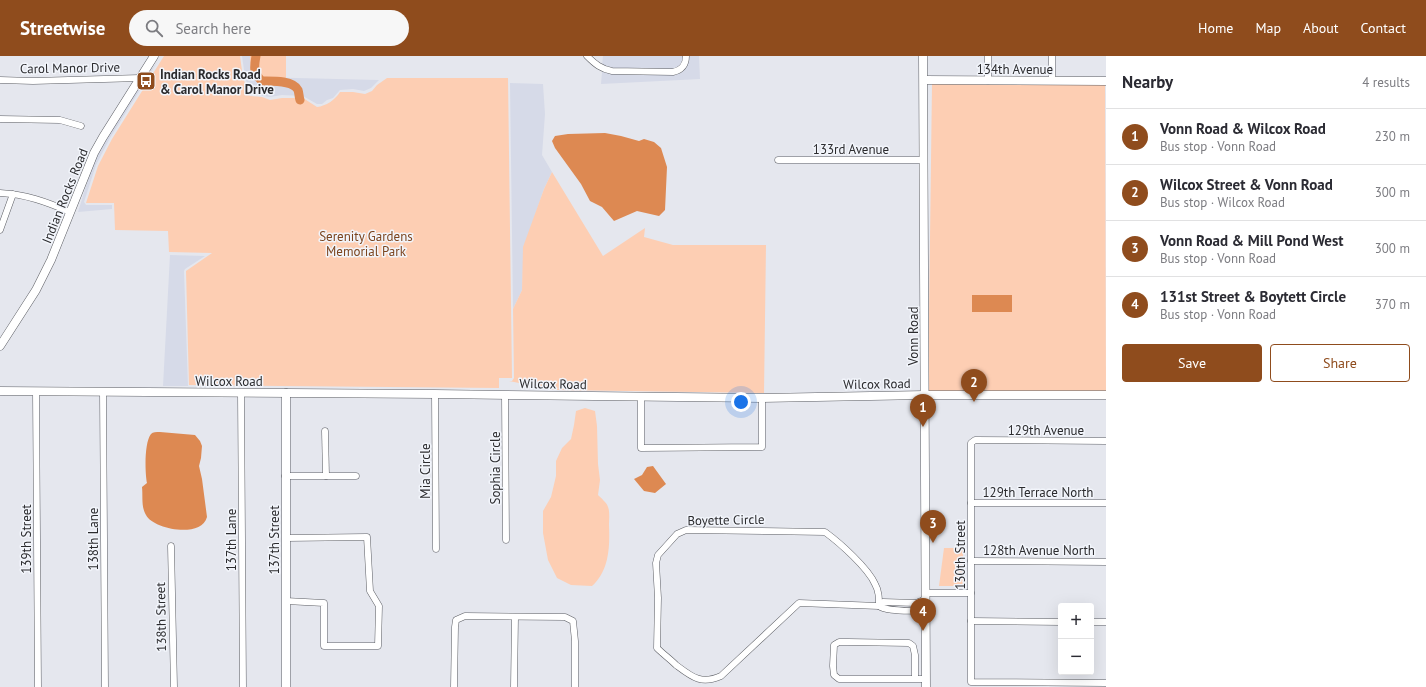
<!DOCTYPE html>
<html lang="en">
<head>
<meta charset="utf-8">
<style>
  :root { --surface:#fff; --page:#f7f7f7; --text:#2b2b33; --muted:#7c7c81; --line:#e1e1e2; --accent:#8f4c1d }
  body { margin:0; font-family:"PT Sans",sans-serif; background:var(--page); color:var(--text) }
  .controls { position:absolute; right:12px; bottom:12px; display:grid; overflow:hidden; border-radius:4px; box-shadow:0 4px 16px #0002 }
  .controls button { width:36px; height:36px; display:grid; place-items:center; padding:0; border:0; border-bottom:1px solid var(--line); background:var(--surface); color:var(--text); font:20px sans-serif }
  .you { position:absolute; left:741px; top:346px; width:14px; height:14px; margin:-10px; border:3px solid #fff; border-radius:50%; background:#1a73e8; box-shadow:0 0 0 6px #1a73e833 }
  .badge { display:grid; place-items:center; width:26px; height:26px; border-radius:50%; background:var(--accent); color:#fff; font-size:13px; font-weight:700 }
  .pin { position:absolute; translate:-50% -33px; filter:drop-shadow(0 1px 2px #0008) }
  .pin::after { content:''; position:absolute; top:21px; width:14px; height:12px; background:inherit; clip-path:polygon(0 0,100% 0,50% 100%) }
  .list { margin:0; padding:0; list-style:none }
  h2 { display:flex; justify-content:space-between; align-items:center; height:52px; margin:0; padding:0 16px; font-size:17px }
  h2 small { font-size:13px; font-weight:400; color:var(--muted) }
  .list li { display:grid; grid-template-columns:26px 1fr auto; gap:12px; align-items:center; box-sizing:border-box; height:56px; padding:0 16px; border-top:1px solid var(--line) }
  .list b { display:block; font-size:15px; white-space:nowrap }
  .list p { margin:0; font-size:13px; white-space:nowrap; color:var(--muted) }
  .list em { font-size:13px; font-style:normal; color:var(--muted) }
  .actions { display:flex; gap:8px; padding:12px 16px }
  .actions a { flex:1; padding:9px 0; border:1px solid var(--accent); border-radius:4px; text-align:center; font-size:14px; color:var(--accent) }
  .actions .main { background:var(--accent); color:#fff }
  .icon { flex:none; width:22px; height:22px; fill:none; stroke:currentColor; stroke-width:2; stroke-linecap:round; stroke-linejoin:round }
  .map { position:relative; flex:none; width:1106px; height:631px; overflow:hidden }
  header { display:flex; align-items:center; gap:24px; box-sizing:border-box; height:56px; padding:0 20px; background:var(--accent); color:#fff }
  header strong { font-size:19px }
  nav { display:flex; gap:22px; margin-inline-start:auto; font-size:14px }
  .search { width:280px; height:36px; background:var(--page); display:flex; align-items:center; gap:10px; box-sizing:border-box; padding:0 14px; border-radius:22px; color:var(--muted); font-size:15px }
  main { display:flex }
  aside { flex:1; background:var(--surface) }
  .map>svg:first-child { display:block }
</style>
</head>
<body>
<header>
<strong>Streetwise</strong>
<div class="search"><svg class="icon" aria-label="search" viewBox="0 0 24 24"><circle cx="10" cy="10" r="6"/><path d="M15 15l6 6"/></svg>Search here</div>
<nav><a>Home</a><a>Map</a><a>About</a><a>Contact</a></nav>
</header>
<main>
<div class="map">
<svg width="1106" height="631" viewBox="0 0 1106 631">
  <rect width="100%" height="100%" fill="#e5e7ee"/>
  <g fill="#d6dae8">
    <polygon points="242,0 250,0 251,21 379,24 371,32 364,35 353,33 340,34 333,42 327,44 322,48 317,48 303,40 282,39 270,41 251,38 245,21"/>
    <polygon points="603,0 683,0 684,3 679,12 673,13 612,12 602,10"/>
    <polygon points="689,0 699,0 700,23 601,28 602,16 612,18 674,19 681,17 686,12 689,5"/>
    <polygon points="158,5 110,82 96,109 84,146 86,149 112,149 112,153 78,156 95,101 147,19"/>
    <polygon points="510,27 543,28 545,58 542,99 552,116 544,133 524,191 522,234 513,253"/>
    <polygon points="170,199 205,200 185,213 184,215 188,330 163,330"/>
  </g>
  <g fill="#fdceb3">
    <path d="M 164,0 L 240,0 L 243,22 L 250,40 L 262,41 L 270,44 L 282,42 L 303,42 L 317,51 C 326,50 335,44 340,36 L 353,36 L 365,38 L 372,35 L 377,29 L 387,22 L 508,22 L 512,322 L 499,322 L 499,332 L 189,329 L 186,215 L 212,197 L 169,196 L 168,175 L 115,174 L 114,147 L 86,147 L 98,110 L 112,83 Z"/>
    <polygon points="250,0 286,0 286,22 251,21"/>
    <polygon points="932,28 1105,28 1106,336 928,336"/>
    <polygon points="552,116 603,200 645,172 644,181 673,189 766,189 764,337 555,334 509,325 512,325 514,322 513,253 522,234 523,191 544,133"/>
    <path d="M 585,352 L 595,355 L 597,370 L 598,408 L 600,424 L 598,439 C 601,442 607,447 608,451 C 610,456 609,464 609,469 C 610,491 609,515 592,530 L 571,529 L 557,522 L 548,504 L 543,477 L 543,455 L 551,441 L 556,420 L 556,405 L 562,392 L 571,383 L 574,369 L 576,355 Z"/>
    <polygon points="944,492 963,492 963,530 939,530"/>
  </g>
  <g fill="#dd8952">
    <polygon points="605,77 621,80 639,85 644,83 654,86 661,92 667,111 665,154 659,160 637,155 614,165 602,151 590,145 581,128 555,92 552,85 555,80 568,78"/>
    <rect x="972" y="239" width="40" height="17"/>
    <path d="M 160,376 L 195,379 L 200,385 L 202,390 L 201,402 L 199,410 L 202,423 L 207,461 C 201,483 153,473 146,459 C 141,451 143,440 142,431 L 147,427 C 145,417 144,387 151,378 C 153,376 156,376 160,376 Z"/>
    <polygon points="653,410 666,428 655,437 644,435 634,423 642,419 647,411"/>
  </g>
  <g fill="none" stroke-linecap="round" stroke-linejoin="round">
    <path stroke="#dd8952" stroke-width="9" d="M 256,0 C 254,11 253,17 262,25 C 272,25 293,24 298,34 C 299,37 299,41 300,44"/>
    <g stroke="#5b5d63" stroke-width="7">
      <g id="street">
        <path d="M 587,0 C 595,8 601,13 612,15 L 673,16 C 682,14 686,9 686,0"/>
        <polyline points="988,0 988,25"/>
        <polyline points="1052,0 1052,24"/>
        <polyline points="0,24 33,25 140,22"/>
        <polyline points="0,63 60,64 81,70"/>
        <polyline points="778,104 924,104"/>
        <path d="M 0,137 C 25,138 47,146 70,156"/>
        <polyline points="0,174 13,138"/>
        <polyline points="36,335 38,631"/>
        <polyline points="103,336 105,631"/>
        <polyline points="241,337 243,631"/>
        <polyline points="435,338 436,493"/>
        <polyline points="505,339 506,484"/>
        <polyline points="641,341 641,392 762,391 762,342"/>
        <polyline points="325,375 326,420"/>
        <polyline points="1106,385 975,384 971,387 971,626 1106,627"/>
        <polyline points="285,420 356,420"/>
        <polyline points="971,447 1106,447"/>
        <path d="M 686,474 L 825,476 C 840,487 868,512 875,528 C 879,535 879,542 879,550 L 799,547 L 721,620 C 701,629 692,621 676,609 C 670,603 663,598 657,592 L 658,542 L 656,507 L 658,499 L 677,478 Z"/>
        <polyline points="286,482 367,481 370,535 379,550 378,590 324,590 324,547 286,545"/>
        <polyline points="171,490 174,631"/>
        <polyline points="971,505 1106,506"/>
        <polyline points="926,537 971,537"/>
        <path d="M 926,556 C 915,554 886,556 879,550 L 883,546 L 916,547 L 926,543"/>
        <polyline points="971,565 1061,566"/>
        <polyline points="1091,566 1106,566"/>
        <polyline points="915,623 915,599 913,590 909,587 848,586 839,586 834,589 833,610 834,619 839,623 926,623"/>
        <polyline points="454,631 455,571 456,564 465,560 565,561 573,565 575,585 575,631"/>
        <polyline points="514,631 515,561"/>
      </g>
    </g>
    <g stroke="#5b5d63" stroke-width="9">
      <g id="secondary">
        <polyline points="923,0 926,631"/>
        <polyline points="924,24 1106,25"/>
        <polyline points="0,290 36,234 51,204 94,97 103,81 154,0"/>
        <polyline points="0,335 435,338 762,342 925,339 1106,339"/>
        <polyline points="286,337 286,631"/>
      </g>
    </g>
    <use href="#street" stroke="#fff" stroke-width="6"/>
    <use href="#secondary" stroke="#fff" stroke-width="8"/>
  </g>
  <defs>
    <g id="bus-square" transform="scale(1)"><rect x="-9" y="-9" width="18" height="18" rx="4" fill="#8f4c1d" stroke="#f2f5fb"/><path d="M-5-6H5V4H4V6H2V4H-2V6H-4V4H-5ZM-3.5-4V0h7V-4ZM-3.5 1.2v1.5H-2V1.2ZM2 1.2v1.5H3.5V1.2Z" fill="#fff"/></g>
  </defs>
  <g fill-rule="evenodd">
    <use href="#bus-square" x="146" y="25"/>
  </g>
  <g text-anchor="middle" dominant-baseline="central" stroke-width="3" stroke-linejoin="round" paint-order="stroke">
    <g font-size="13" fill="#2b2b2e" stroke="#f2f5fb">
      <text transform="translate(70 12) rotate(-1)">Carol Manor Drive</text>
      <text x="1015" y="13">134th Avenue</text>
      <text x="851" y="93">133rd Avenue</text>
      <text transform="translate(65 140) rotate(-68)">Indian Rocks Road</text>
      <text transform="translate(913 280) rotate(-90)">Vonn Road</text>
      <text x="229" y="325">Wilcox Road</text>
      <text transform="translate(553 328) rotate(1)">Wilcox Road</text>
      <text transform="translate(877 328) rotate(-1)">Wilcox Road</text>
      <text x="1046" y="374">129th Avenue</text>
      <text transform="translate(495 412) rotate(-90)">Sophia Circle</text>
      <text transform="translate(425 415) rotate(-90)">Mia Circle</text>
      <text x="1038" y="436">129th Terrace North</text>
      <text transform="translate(726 464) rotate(-1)">Boyette Circle</text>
      <text transform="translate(26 483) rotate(-90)">139th Street</text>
      <text transform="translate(93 483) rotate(-90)">138th Lane</text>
      <text transform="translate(231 484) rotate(-90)">137th Lane</text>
      <text transform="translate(274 484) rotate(-90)">137th Street</text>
      <text x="1039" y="494">128th Avenue North</text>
      <text transform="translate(960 499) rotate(-90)">130th Street</text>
      <text transform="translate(161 561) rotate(-91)">138th Street</text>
    </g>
    <g font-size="13" font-weight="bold" fill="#2b2b2e" stroke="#f2f5fb" text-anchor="start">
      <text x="160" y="18">Indian Rocks Road<tspan x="160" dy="15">&amp; Carol Manor Drive</tspan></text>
    </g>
    <g font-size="13" fill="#7c441e" stroke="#f2f5fb">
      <text x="366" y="180">Serenity Gardens<tspan x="366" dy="15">Memorial Park</tspan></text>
    </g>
  </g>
</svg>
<div class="controls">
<button>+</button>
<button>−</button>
</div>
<div class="you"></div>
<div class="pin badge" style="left:923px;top:371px">1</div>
<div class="pin badge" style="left:974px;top:346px">2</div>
<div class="pin badge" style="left:933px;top:487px">3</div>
<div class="pin badge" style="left:923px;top:575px">4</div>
</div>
<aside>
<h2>Nearby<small>4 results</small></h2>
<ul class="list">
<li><span class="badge">1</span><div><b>Vonn Road &amp; Wilcox Road</b><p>Bus stop · Vonn Road</p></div><em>230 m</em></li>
<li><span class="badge">2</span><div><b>Wilcox Street &amp; Vonn Road</b><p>Bus stop · Wilcox Road</p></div><em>300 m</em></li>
<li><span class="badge">3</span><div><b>Vonn Road &amp; Mill Pond West</b><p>Bus stop · Vonn Road</p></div><em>300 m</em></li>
<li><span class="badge">4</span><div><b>131st Street &amp; Boytett Circle</b><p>Bus stop · Vonn Road</p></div><em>370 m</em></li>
</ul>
<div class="actions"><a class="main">Save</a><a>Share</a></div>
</aside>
</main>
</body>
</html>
